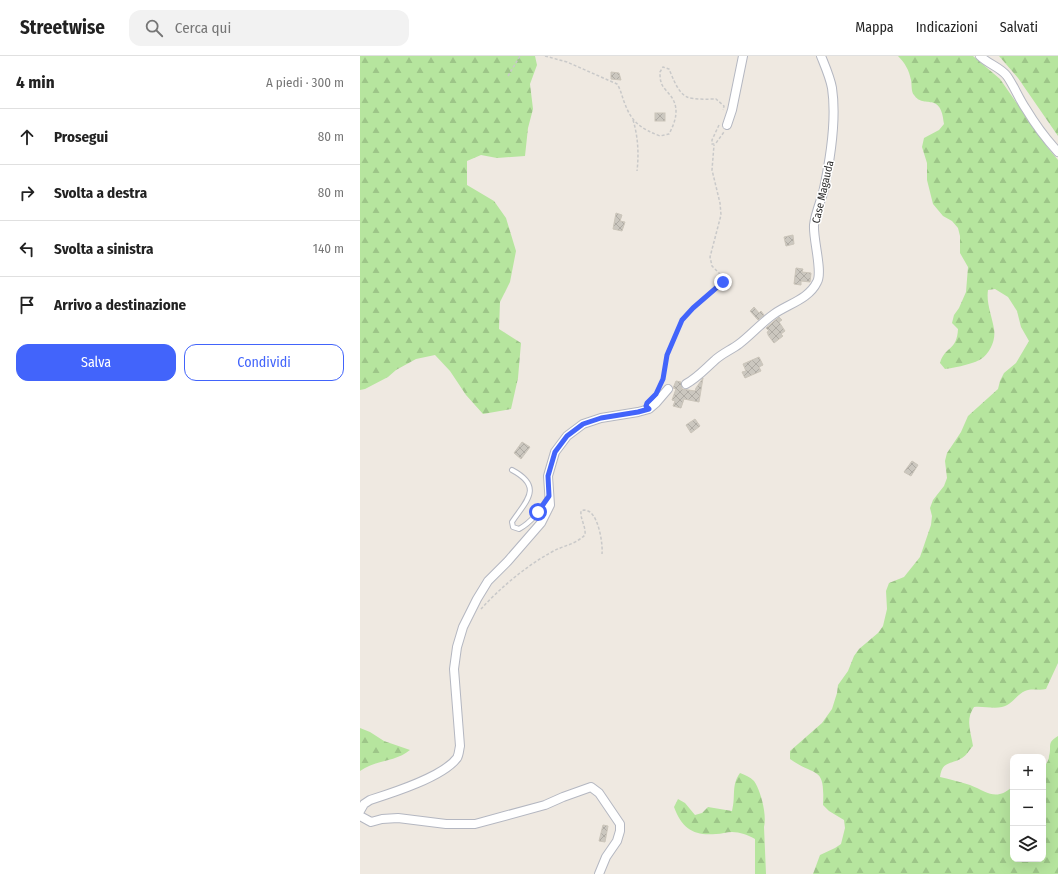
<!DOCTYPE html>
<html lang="it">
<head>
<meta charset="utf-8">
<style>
  :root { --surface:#fff; --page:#f2f2f2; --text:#222; --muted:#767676; --line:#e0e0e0; --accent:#4264fb }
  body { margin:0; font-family:"Fira Sans Condensed",sans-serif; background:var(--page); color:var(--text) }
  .controls { position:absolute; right:12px; bottom:12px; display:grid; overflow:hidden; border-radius:8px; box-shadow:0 4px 16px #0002 }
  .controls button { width:36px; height:36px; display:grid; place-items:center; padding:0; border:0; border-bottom:1px solid var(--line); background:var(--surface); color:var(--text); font:20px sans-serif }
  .stop { position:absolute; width:12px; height:12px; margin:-9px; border:3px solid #4264fb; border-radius:50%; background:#fff }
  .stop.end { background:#4264fb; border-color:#fff; box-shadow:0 1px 4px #0008 }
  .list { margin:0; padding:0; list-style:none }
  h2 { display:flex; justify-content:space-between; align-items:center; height:52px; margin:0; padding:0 16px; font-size:17px }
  h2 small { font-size:13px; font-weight:400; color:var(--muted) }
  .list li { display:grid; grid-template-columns:26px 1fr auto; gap:12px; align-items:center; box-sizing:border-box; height:56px; padding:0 16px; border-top:1px solid var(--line) }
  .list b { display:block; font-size:15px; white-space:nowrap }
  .list em { font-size:13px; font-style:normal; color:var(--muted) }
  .actions { display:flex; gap:8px; padding:12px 16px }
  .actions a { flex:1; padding:9px 0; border:1px solid var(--accent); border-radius:12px; text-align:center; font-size:14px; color:var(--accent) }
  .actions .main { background:var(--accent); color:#fff }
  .icon { flex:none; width:22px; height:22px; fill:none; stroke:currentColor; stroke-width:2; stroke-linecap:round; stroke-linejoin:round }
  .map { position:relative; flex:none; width:698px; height:818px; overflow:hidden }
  header { display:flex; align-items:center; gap:24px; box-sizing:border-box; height:56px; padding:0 20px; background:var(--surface); border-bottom:1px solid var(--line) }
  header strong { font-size:19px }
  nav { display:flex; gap:22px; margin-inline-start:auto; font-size:14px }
  .search { width:280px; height:36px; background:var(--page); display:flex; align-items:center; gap:10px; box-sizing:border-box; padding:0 14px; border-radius:12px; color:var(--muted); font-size:15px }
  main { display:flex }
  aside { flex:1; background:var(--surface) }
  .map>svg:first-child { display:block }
</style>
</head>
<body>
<header>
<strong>Streetwise</strong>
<div class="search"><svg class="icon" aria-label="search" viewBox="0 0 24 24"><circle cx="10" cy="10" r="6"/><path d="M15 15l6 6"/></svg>Cerca qui</div>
<nav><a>Mappa</a><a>Indicazioni</a><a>Salvati</a></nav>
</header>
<main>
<aside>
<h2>4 min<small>A piedi · 300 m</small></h2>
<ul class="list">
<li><svg class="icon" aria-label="ahead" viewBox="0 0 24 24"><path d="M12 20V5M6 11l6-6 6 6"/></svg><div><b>Prosegui</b></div><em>80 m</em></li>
<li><svg class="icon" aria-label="right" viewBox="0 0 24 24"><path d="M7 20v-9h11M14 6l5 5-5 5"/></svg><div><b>Svolta a destra</b></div><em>80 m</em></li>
<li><svg class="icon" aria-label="left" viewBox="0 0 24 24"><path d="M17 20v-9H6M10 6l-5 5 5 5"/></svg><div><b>Svolta a sinistra</b></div><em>140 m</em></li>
<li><svg class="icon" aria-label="arrive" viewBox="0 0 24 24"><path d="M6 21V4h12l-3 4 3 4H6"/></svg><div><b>Arrivo a destinazione</b></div></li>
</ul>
<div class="actions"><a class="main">Salva</a><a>Condividi</a></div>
</aside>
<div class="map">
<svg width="698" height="818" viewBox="0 0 698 818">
  <defs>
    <pattern id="forest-firs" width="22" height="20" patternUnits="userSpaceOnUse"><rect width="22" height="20" fill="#b6e59e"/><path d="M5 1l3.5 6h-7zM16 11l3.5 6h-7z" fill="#9dc588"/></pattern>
    <pattern id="building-cross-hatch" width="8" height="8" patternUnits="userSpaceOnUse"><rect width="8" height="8" fill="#cbc7bf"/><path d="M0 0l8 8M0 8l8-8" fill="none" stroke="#afaba4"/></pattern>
  </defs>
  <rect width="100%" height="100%" fill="#efe9e1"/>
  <g fill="url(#forest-firs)">
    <polygon points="0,0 175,0 177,9 170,28 173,53 168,72 165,100 137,102 121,99 107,105 107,129 134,145 146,162 156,195 150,226 140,246 139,273 161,287 158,322 151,353 123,358 106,339 90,315 75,299 56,303 36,314 28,321 5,333 0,334"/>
    <path d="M 538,0 L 613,0 L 640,23 L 688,92 L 698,104 L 698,607 L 686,633 C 679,635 672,632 665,635 C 656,639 652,649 642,651 C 633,653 623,650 614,651 C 605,664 611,676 613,690 C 609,694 607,699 602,702 C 590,709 582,705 580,721 C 590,723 600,726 610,729 C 628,736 636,746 653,730 L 653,803 L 683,803 L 683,713 C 685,709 689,705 689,700 C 692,690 686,687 698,680 L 698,818 L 453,818 L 460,799 L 475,792 L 481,788 L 485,772 L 484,764 L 469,755 L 463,749 C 465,709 457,722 430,703 L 430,695 L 462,667 L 472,653 L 477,637 L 478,629 L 488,615 L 494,600 L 499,593 L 518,577 L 523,570 L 527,553 L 526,535 L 529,527 L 544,521 L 560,501 L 571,469 L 572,460 L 570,452 L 573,444 L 584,430 L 587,422 L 585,405 L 587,397 L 601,376 L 608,360 L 638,333 L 640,325 L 644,317 L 656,307 L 669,285 L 661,271 L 657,255 L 648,241 L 635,233 L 628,234 C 626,247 632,260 634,273 C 636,284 630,297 621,303 C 614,308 593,312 585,313 L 580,307 C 585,290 597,295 598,273 L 592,267 L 594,259 L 599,252 L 606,236 L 608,211 L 600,197 L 600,180 L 598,172 L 592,165 L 583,160 L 573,148 L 567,124 L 567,107 L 562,91 L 564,82 L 579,74 L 584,68 C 581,34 564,54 554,39 C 551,36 552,29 551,24 C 549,14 545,7 538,0 Z"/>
    <polygon points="639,0 698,0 698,80 658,22"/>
    <path d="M 0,672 L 10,676 L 24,685 L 50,694 C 36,706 15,704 0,715 Z"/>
    <path d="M 380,717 C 385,719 390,721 394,725 C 401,735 407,759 404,771 L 406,818 L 395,818 L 395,783 C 388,779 380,776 372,776 C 367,776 361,778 356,778 C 334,780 322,773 314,751 L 318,743 L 325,747 L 335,759 L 342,757 L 348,751 L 372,755 C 376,740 371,729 380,717 Z"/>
  </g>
  <g fill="url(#building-cross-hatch)" stroke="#cbc5ba">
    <polygon points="251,16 259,17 261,24 251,23"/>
    <rect x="295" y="57" width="10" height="8"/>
    <polygon points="256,157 262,159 260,165 265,166 262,175 253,173"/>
    <polygon points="433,179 434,188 426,190 424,181"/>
    <polygon points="436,212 443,213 442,216 451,217 450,226 441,225 441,229 434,228"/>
    <polygon points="394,251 399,257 401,255 404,259 398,264 390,255"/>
    <polygon points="419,261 422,264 419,266 425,275 421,278 423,280 414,287 408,279 408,278 407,276 409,275 406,272"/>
    <polygon points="399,301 403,309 399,311 401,315 385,322 382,316 386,315 383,308"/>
    <polygon points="343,322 339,346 324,343 321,352 313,350 315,345 312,344 316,333 313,332 316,325 321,326 322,333 335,335 336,332"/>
    <polygon points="335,363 340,370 331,377 326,369"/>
    <polygon points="162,386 170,391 161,403 154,397"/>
    <polygon points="552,405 558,409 551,420 544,416"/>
    <polygon points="243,769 248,770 245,786 239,785"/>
  </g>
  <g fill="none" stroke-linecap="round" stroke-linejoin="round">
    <g stroke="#b4b7c1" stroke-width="6">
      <path id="service" d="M 152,414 C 184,431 166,445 152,466 L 153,471 L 159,473 C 172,466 180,454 188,442"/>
    </g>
    <g stroke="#b4b7c1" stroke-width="10">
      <g id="minor">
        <path d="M 620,0 C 628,8 640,11 647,20 C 654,30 659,43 666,53 C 675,68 686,83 698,96"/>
        <polyline points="367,69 372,54 383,0"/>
        <path d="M 326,328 C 337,322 345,313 354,305 C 361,298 371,294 379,288 C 391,279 401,267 414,258 C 428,248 449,243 457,226 C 463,216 453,184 454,169 C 455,159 460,147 463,137 C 470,105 477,65 472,32 C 470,21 465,10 461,0"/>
        <path d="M 0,755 L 4,748 L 10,744 C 32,737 83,721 97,702 C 99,699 99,694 100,690 L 94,613 L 97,591 L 103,571 L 117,543 L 128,525 L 148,505 L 181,467 L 190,449 L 188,420 L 195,396 L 207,380 L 223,368 L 241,362 L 278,356 L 289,353 L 296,347 L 308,333"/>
        <polyline points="0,760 11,766 22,763 38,762 86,768 115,768 185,749 203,741 231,731 239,737 260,768 260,775 257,785 246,801 239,818"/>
      </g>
    </g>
    <g stroke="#c9c9c9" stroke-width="1.5" stroke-dasharray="3 2" stroke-linecap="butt">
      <path d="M 185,0 L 207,6 L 257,28 C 261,34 262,41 265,48 C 272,67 282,73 300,80 L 309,78 C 316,65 320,51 310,39 C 307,35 302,31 301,26 C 300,23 300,19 300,16 L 303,11 L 309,13 C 313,22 318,37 327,41 C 334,44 349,43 356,43 L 364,50 L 363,54"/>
      <polyline points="148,20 160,0"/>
      <path d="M 273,64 C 278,80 279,98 277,115"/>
      <polyline points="359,69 352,84 352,88 354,88 356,87 364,76"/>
      <polyline points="299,330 303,323 307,299 322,264 333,251 363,226 363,221 352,210 350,201 361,159 360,147 352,114 354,89"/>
      <path d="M 121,553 C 139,533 166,510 190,497 C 203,489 213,490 225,479 C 226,470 220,463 221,455 L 224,454 C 226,454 228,455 230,456 C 239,463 243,488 242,498"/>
    </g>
    <use href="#service" stroke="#fff" stroke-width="4"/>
    <use href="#minor" stroke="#fff" stroke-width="8"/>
  </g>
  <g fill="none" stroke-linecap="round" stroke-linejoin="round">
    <polyline stroke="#4264fb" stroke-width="5" points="178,456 189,440 188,420 195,396 207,380 223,368 241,362 278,356 289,353 286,350 287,347 296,338 303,323 307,299 322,264 333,252 363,226"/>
  </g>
  <g text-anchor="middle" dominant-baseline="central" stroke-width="3" stroke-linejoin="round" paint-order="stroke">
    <g font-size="11" fill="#2e2e2e" stroke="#fff">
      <text transform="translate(463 136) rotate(-77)">Case Magauda</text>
    </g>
  </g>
</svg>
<div class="controls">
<button>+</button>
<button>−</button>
<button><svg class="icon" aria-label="layers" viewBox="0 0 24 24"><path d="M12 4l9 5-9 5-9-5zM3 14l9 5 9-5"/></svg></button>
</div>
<div class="stop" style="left:178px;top:456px"></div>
<div class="stop end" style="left:363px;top:226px"></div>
</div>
</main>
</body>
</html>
